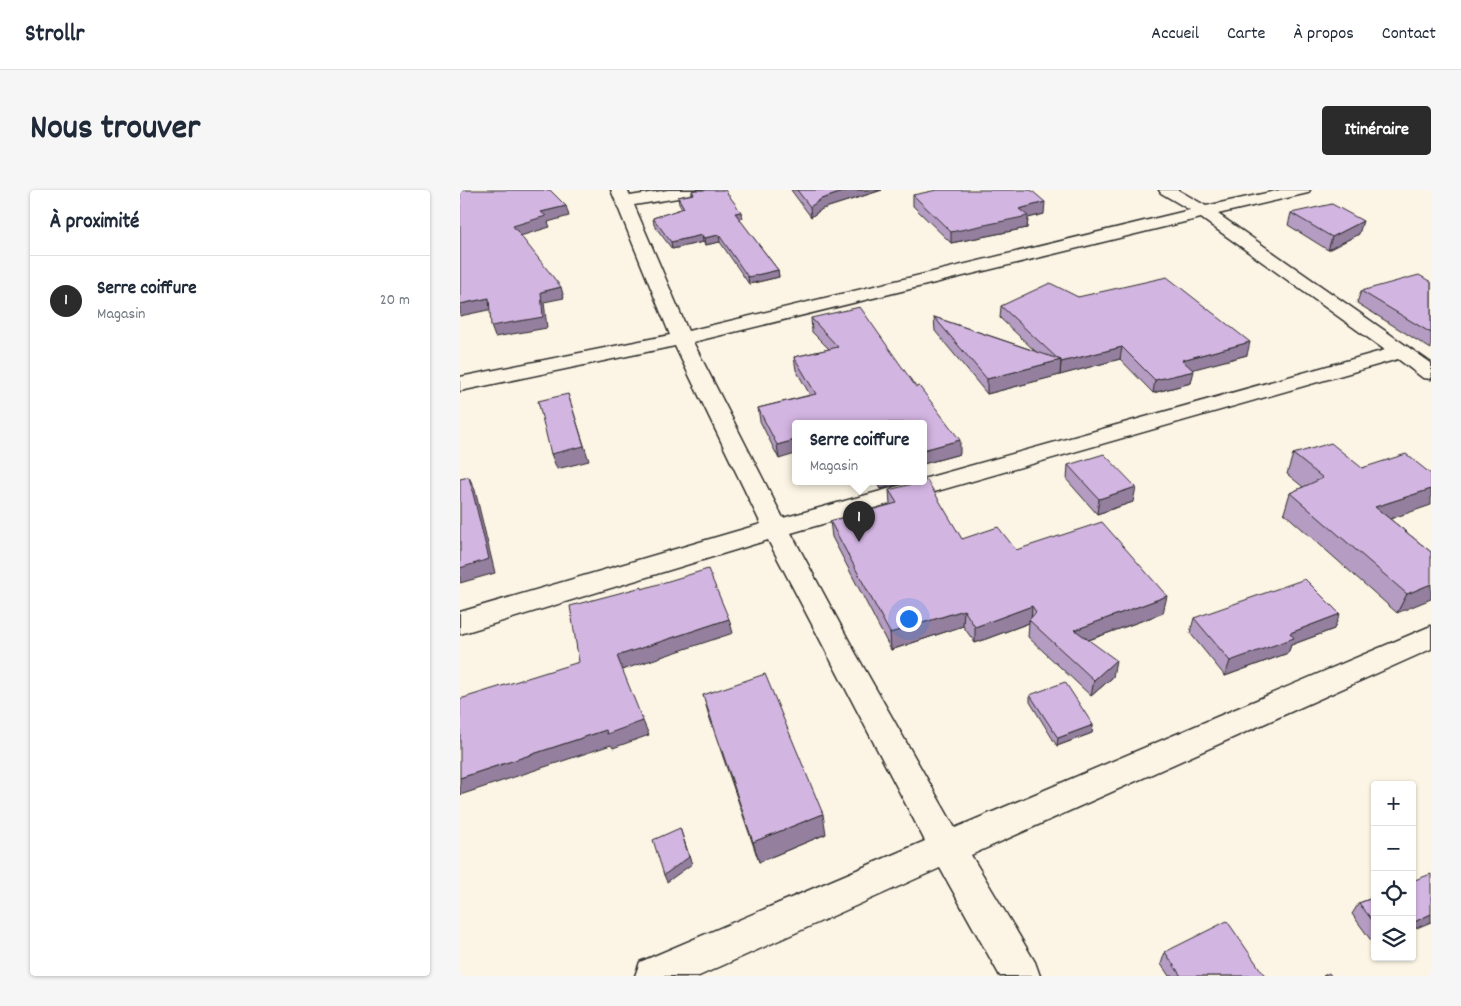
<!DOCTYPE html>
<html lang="fr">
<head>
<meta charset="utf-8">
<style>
  :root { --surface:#fff; --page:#f6f6f7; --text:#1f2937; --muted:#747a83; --line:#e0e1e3; --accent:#2b2b2b }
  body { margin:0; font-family:Dekko,sans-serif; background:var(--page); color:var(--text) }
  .controls { position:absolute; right:15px; bottom:15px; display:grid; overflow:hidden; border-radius:5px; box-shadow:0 1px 4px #0004 }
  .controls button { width:45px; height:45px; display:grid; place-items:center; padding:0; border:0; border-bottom:1px solid var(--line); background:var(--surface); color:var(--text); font:25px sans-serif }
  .you { position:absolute; left:448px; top:428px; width:18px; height:18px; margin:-12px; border:4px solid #fff; border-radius:50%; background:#1a73e8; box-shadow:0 0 0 8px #1a73e833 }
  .badge { display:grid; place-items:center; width:32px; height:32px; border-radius:50%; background:var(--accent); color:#fff; font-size:16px; font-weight:700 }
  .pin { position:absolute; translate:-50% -41px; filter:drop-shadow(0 1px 2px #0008) }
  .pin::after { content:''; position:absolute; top:26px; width:18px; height:15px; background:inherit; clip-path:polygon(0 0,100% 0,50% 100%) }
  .popup { position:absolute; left:332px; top:230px; width:135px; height:65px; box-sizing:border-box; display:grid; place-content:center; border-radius:5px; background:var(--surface); filter:drop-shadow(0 1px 4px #0005); font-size:16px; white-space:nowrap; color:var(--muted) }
  .popup b { font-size:19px; color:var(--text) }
  .popup::after { content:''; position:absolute; left:50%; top:100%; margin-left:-10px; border:10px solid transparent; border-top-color:var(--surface) }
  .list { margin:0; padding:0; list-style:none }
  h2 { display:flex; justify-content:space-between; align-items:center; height:65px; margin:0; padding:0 20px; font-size:21px }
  h2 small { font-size:16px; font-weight:400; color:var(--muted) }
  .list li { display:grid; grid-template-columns:32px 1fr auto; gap:15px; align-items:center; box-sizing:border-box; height:90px; padding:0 20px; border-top:1px solid var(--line) }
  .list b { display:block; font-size:19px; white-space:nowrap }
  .list p { margin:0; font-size:16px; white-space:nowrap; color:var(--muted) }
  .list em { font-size:16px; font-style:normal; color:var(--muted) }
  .icon { flex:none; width:28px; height:28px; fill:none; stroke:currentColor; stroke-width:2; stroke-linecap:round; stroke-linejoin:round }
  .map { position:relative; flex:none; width:971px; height:786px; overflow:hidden; border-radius:5px }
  header { display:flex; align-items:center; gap:30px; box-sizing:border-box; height:70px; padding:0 25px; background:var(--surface); border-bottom:1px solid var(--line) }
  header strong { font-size:24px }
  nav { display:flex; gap:28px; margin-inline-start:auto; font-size:18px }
  .intro { display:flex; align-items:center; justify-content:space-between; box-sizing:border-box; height:120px; padding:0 30px }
  h1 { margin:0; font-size:35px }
  .button { padding:12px 22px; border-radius:5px; background:var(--accent); color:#fff; font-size:18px; font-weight:700 }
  main { display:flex; gap:30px; padding:0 30px }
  aside { flex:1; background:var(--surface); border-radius:5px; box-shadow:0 1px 4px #0004 }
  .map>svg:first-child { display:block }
</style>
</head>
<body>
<header>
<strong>Strollr</strong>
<nav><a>Accueil</a><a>Carte</a><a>À propos</a><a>Contact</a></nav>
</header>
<div class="intro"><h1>Nous trouver</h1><a class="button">Itinéraire</a></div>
<main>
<aside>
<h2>À proximité<small></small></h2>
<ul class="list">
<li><span class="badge">1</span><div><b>Serre coiffure</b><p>Magasin</p></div><em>20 m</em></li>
</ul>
</aside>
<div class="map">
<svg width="971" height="786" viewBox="0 0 971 786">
  <rect width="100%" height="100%" fill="#fcf5e5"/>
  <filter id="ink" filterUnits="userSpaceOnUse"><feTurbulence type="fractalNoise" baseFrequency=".02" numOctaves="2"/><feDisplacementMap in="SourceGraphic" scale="10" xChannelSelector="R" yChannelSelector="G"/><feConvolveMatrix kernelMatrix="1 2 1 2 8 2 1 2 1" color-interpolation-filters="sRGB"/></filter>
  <g filter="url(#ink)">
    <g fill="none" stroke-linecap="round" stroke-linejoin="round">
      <g stroke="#2b2b2b" stroke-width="3">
        <path id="minor" d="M 151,0 L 167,0 L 170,6 L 208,0 L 245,0 L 243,3 L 237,5 L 174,15 L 228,141 L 730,20 L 701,3 L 699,0 L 718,0 L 746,16 L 820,0 L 850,0 L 848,3 L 758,24 L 971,173 L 971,189 L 963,188 L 938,169 L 331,343 L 396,464 L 495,638 L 971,436 L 971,459 L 511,665 L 575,772 L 580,786 L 540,786 L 480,678 L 239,786 L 175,786 L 180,772 L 465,651 L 308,350 L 0,444 L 0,422 L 301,334 L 215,156 L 0,201 L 0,187 L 210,145 ZM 741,28 L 925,160 L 463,289 L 463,291 L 457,291 L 323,328 L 233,152 Z"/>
      </g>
      <use href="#minor" fill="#fcf5e5" fill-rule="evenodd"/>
    </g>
    <g fill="#b59cc2" stroke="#2b2b2b">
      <polygon points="331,0 422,0 362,19 351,27"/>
      <polygon points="232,1 283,28 279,29 318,80 319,87 289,94 260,52 245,55 243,52 212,59 194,35 193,28 222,19 219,14 218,7 232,4"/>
      <polygon points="453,5 584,24 568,28 567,38 491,53 453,16"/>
      <polygon points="831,23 899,44 868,60 828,35"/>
      <polygon points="971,92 971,159 897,113 901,101"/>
      <polygon points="618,107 787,165 732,179 731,193 693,203 660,169 527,204 475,141 474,127 575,161 540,128 541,116"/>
      <polygon points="351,128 500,264 463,274 463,233 335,233 319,269 300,231 298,218 350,205 336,180 334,167 369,159 352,142"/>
      <polygon points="833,264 930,329 971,362 937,423 824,323 830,303 843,297 827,284"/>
      <polygon points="608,275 673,312 637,324 607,290"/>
      <polygon points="415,291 451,291 420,299"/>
      <polygon points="429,300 502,349 556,360 703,423 629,450 653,487 631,506 568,447 569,433 515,453 503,436 431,460 372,347 370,331 430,314"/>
      <polygon points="734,428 874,439 831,455 828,463 765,486 730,443"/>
      <polygon points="243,505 366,644 299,672 249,526"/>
      <polygon points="570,505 633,535 632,543 597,556 570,512"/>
      <polygon points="915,707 915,756 892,724 899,713"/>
      <polygon points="705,762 805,786 709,786 701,774"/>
    </g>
    <g fill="#947f9e" stroke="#2b2b2b">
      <polygon points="389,0 422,0 362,19 351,27 350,17 361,9"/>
      <polygon points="585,12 584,24 568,28 567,38 491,53 491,42 559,19"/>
      <polygon points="106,16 109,26 88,32 90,37 57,47 53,36 81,22"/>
      <polygon points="281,22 283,28 276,30 275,23"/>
      <polygon points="903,31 899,44 868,60 872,47"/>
      <polygon points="242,45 243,52 212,59 211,52"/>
      <polygon points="259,45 260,52 245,55 244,48"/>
      <polygon points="318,80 319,87 289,94 288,87"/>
      <polygon points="101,97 104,108 84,112 87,138 35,147 31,136 81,102"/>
      <polygon points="29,108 33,119 0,126 0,114"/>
      <polygon points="790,152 787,165 720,183 722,170"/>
      <polygon points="662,157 660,169 600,185 601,172"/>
      <polygon points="601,170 600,185 527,204 527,189"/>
      <polygon points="734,181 731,193 693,203 695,190"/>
      <polygon points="108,204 129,271 97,279 91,264"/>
      <polygon points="335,250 335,264 319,269 317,255"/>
      <polygon points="500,250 500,264 463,274 463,260"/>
      <polygon points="9,287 15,300 35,383 0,393 0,378"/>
      <polygon points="419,291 451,291 420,299"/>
      <polygon points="676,297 673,312 637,324 639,309"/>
      <polygon points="971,299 971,315 907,337 915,317"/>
      <polygon points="971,394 971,409 937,423 947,404"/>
      <polygon points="707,406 703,423 612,456 615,440"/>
      <polygon points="572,416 571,432 569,430 569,433 515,453 515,437"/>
      <polygon points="504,420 503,436 431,460 430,443"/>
      <polygon points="880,424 874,439 831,455 828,463 765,486 770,471 830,443"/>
      <polygon points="269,429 273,443 162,480 157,466"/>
      <polygon points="656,470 653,487 631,506 634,490"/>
      <polygon points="183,531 189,545 153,558 151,555 0,605 0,588 146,540"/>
      <polygon points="633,535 632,543 597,556 598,548"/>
      <polygon points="363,624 366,644 299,672 293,652"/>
      <polygon points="220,638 232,674 207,692 204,685"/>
      <polygon points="971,724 971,732 952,740 952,733"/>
    </g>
    <g fill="#d3b5e2" stroke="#2b2b2b">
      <polygon points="0,0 90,0 106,16 81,22 86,26 53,36 101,97 81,102 83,127 31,136 29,108 0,114"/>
      <polygon points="235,0 265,0 281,22 275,23 318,80 288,87 259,45 244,48 242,45 211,52 193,28 224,18 218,7 234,4 232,1"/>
      <polygon points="337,0 389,0 361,9 350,17"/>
      <polygon points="477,0 571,0 585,12 559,19 568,26 491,42 453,5"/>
      <polygon points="872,14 903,31 872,47 831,23"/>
      <polygon points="959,85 971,92 971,143 901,101"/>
      <polygon points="707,87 790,152 722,170 734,181 695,190 662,157 601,172 601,170 598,169 541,116 590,93 618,107"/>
      <polygon points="400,117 456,197 459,196 500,250 463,260 463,233 335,233 335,250 317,255 298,218 356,204 334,167 378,157 351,128"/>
      <polygon points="474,127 601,170 527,189"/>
      <polygon points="108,204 124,256 91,264 78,211"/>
      <polygon points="871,253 902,278 946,264 971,284 971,299 915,317 971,362 971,394 947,404 830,303 863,288 833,264"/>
      <polygon points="644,264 676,297 639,309 608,275"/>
      <polygon points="9,287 29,369 0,378 0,289"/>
      <polygon points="467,290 502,349 538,337 556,360 642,332 707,406 615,440 656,470 634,490 569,430 576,422 572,416 515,437 504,420 430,443 370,331 437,313 429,300"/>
      <polygon points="248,379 269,429 157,466 183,531 147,544 146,540 0,588 0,509 119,472 110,416 182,397 182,399"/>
      <polygon points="845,389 880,424 830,443 834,448 770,471 734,428"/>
      <polygon points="305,484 363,624 293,652 243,505"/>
      <polygon points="605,492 633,535 598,548 570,505"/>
      <polygon points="220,638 229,667 204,685 193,650"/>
      <polygon points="971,684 971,724 952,733 952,691"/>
      <polygon points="915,707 915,734 899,713"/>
      <polygon points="767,731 805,786 721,786 705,762"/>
      <polygon points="869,783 871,786 863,786"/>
    </g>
  </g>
</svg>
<div class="controls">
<button>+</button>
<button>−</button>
<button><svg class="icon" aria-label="locate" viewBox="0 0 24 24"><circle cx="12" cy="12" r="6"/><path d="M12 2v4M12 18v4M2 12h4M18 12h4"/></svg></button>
<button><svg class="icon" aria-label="layers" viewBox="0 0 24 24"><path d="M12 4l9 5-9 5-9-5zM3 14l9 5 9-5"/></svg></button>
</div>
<div class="you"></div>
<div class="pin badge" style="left:399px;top:352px">1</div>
<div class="popup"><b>Serre coiffure</b>Magasin</div>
</div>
</main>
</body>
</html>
